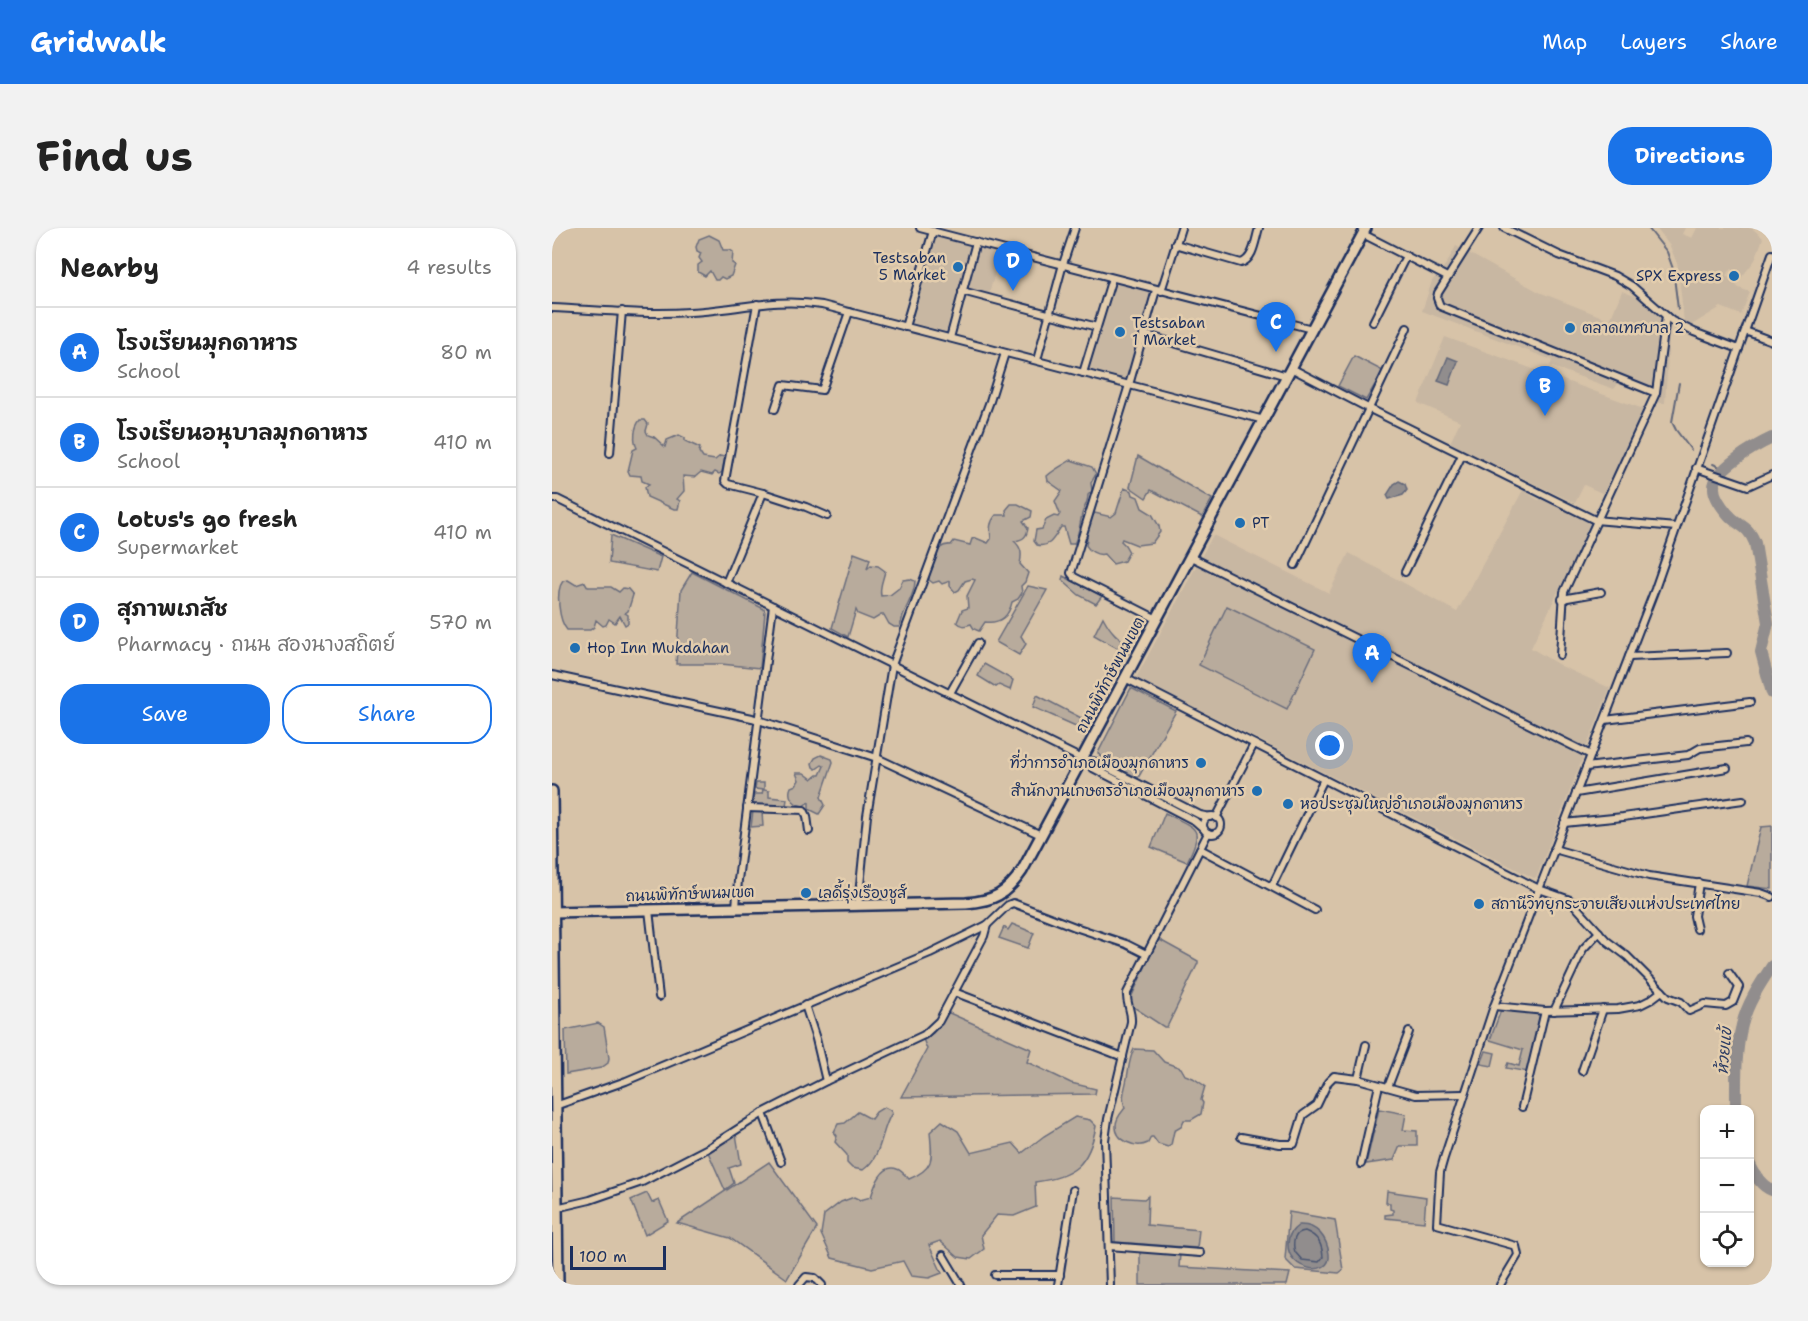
<!DOCTYPE html>
<html lang="en">
<head>
<meta charset="utf-8">
<style>
  :root { --surface:#fff; --page:#f2f2f2; --text:#222; --muted:#767676; --line:#e0e0e0; --accent:#1a73e8 }
  body { margin:0; font-family:"Shantell Sans","Playpen Sans Thai",sans-serif; background:var(--page); color:var(--text) }
  .controls { position:absolute; right:18px; bottom:18px; display:grid; overflow:hidden; border-radius:12px; box-shadow:0 2px 4px #0004 }
  .controls button { width:54px; height:54px; display:grid; place-items:center; padding:0; border:0; border-bottom:2px solid var(--line); background:var(--surface); color:var(--text); font:30px sans-serif }
  .scale { position:absolute; left:18px; bottom:15px; width:96px; box-sizing:border-box; padding-left:6px; border:3px solid #1b2f5e; border-top:0; font-size:16px; line-height:21px; white-space:nowrap; color:#1b2f5e; -webkit-text-stroke:4px #e3cdad; paint-order:stroke }
  .you { position:absolute; left:778px; top:518px; width:21px; height:21px; margin:-15px; border:4px solid #fff; border-radius:50%; background:#1a73e8; box-shadow:0 0 0 9px #1a73e833 }
  .badge { display:grid; place-items:center; width:39px; height:39px; border-radius:50%; background:var(--accent); color:#fff; font-size:20px; font-weight:700 }
  .pin { position:absolute; translate:-50% -50px; filter:drop-shadow(0 2px 3px #0008) }
  .pin::after { content:''; position:absolute; top:32px; width:21px; height:18px; background:inherit; clip-path:polygon(0 0,100% 0,50% 100%) }
  .list { margin:0; padding:0; list-style:none }
  h2 { display:flex; justify-content:space-between; align-items:center; height:78px; margin:0; padding:0 24px; font-size:26px }
  h2 small { font-size:20px; font-weight:400; color:var(--muted) }
  .list li { display:grid; grid-template-columns:39px 1fr auto; gap:18px; align-items:center; box-sizing:border-box; height:90px; padding:0 24px; border-top:2px solid var(--line) }
  .list b { display:block; font-size:22px; white-space:nowrap }
  .list p { margin:0; font-size:20px; white-space:nowrap; color:var(--muted) }
  .list em { font-size:20px; font-style:normal; color:var(--muted) }
  .actions { display:flex; gap:12px; padding:18px 24px }
  .actions a { flex:1; padding:14px 0; border:2px solid var(--accent); border-radius:24px; text-align:center; font-size:21px; color:var(--accent) }
  .actions .main { background:var(--accent); color:#fff }
  .icon { flex:none; width:33px; height:33px; fill:none; stroke:currentColor; stroke-width:2; stroke-linecap:round; stroke-linejoin:round }
  .map { position:relative; flex:none; width:1220px; height:1057px; overflow:hidden; border-radius:24px }
  header { display:flex; align-items:center; gap:36px; box-sizing:border-box; height:84px; padding:0 30px; background:var(--accent); color:#fff }
  header strong { font-size:28px }
  nav { display:flex; gap:33px; margin-inline-start:auto; font-size:21px }
  .intro { display:flex; align-items:center; justify-content:space-between; box-sizing:border-box; height:144px; padding:0 36px }
  h1 { margin:0; font-size:42px }
  .button { padding:15px 27px; border-radius:24px; background:var(--accent); color:#fff; font-size:21px; font-weight:700 }
  main { display:flex; gap:36px; padding:0 36px }
  aside { flex:1; background:var(--surface); border-radius:24px; box-shadow:0 2px 4px #0004 }
  .map>svg:first-child { display:block }
</style>
</head>
<body>
<header>
<strong>Gridwalk</strong>
<nav><a>Map</a><a>Layers</a><a>Share</a></nav>
</header>
<div class="intro"><h1>Find us</h1><a class="button">Directions</a></div>
<main>
<aside>
<h2>Nearby<small>4 results</small></h2>
<ul class="list">
<li><span class="badge">A</span><div><b>โรงเรียนมุกดาหาร</b><p>School</p></div><em>80 m</em></li>
<li><span class="badge">B</span><div><b>โรงเรียนอนุบาลมุกดาหาร</b><p>School</p></div><em>410 m</em></li>
<li><span class="badge">C</span><div><b>Lotus's go fresh</b><p>Supermarket</p></div><em>410 m</em></li>
<li><span class="badge">D</span><div><b>สุภาพเภสัช</b><p>Pharmacy · ถนน สองนางสถิตย์</p></div><em>570 m</em></li>
</ul>
<div class="actions"><a class="main">Save</a><a>Share</a></div>
</aside>
<div class="map">
<svg width="1220" height="1057" viewBox="0 0 1220 1057">
  <rect width="100%" height="100%" fill="#d7c3a8"/>
  <filter id="ink" filterUnits="userSpaceOnUse"><feTurbulence type="fractalNoise" baseFrequency=".0167" numOctaves="2"/><feDisplacementMap in="SourceGraphic" scale="12" xChannelSelector="R" yChannelSelector="G"/><feConvolveMatrix kernelMatrix="1 2 1 2 8 2 1 2 1" color-interpolation-filters="sRGB"/></filter>
  <g filter="url(#ink)">
    <g fill="#c8b7a2">
      <polygon points="379,0 451,17 437,66 415,61 403,106 352,93"/>
      <polygon points="1104,0 1133,0 1130,6 1140,10 1145,0 1200,0 1211,10 1203,32 1189,50 1180,41 1174,47 1187,60 1198,64 1189,87 1169,79 1138,98 1132,94 1126,38 1118,18"/>
      <polygon points="904,18 987,64 1058,92 1070,63 1092,72 1118,96 1113,175 1108,175 1099,168 1066,156 1062,161 998,138 1000,132 870,83 880,53 895,35"/>
      <polygon points="561,53 602,63 576,155 533,144"/>
      <polygon points="893,109 1094,182 1052,266 1032,257 1023,275 898,215 908,193 866,175"/>
      <polygon points="971,262 986,272 989,271 1039,295 979,420 1009,438 1058,460 1035,518 1031,520 1029,525 1031,529 985,648 982,650 584,450 661,307 777,365 797,325 905,384"/>
    </g>
    <g fill="#b8ab9c" stroke="#6a6d7d" stroke-width="1.5">
      <polygon points="157,7 167,12 171,22 178,22 181,24 180,35 183,37 179,48 173,51 169,49 166,52 163,52 158,43 153,48 146,44 146,37 150,34 147,30 149,25 145,23 144,19 147,11"/>
      <polygon points="802,128 831,143 814,172 786,158"/>
      <path d="M 88,192 L 93,192 L 96,196 L 94,203 L 96,207 L 102,209 L 113,219 L 115,212 L 127,207 L 133,210 L 133,213 L 148,220 L 147,224 L 151,230 L 163,232 L 168,228 L 173,229 L 170,244 L 167,246 L 163,244 L 160,247 L 149,244 L 143,249 L 131,248 L 132,263 L 125,271 L 128,273 L 126,281 L 122,281 L 95,269 L 93,259 L 97,256 L 90,253 L 89,248 L 78,247 L 76,243 L 81,222 L 85,220 C 81,212 82,199 88,192 Z"/>
      <polygon points="586,228 660,271 650,289 599,262 594,270 578,259"/>
      <path d="M 519,232 L 540,239 L 544,246 L 539,255 L 540,263 L 536,267 C 536,275 532,279 530,286 C 528,296 527,306 522,316 L 517,316 L 512,299 L 509,299 C 502,309 499,320 485,317 L 482,313 L 484,302 L 490,301 L 494,292 L 502,288 L 506,289 L 508,286 L 503,273 L 510,263 L 496,253 L 495,248 C 503,241 510,238 519,232 Z"/>
      <path d="M 572,260 L 580,263 L 581,267 L 586,269 L 590,280 L 600,286 L 607,298 L 608,304 L 600,315 L 585,317 L 570,311 L 569,313 L 573,317 L 577,324 L 572,333 L 561,336 L 552,326 C 545,328 536,322 534,317 C 536,311 534,306 535,299 C 536,293 540,294 540,288 L 543,285 L 559,289 L 564,285 Z"/>
      <path d="M 459,276 L 466,276 L 480,283 L 479,289 L 471,293 L 476,300 C 475,309 471,312 462,313 C 470,320 470,326 468,336 L 476,345 L 473,354 L 469,358 L 470,365 L 466,371 L 460,374 C 457,388 448,396 433,394 L 427,403 L 422,401 L 419,396 C 413,398 410,399 405,394 L 410,382 L 416,380 L 415,368 L 423,352 L 420,351 L 413,353 L 407,362 L 403,364 L 398,358 L 398,353 L 390,356 L 387,353 L 381,355 L 377,352 C 378,338 382,315 399,317 L 402,313 L 418,317 L 420,311 L 424,310 L 436,315 L 439,311 C 438,301 437,295 444,287 L 455,287 L 454,282 Z"/>
      <polygon points="59,307 109,329 105,344 57,335"/>
      <path d="M 302,325 L 318,331 L 315,341 L 319,337 L 326,338 L 333,343 C 331,353 327,358 329,368 L 338,367 L 347,360 L 351,352 L 358,351 L 363,353 C 363,365 356,375 352,385 C 349,390 351,394 347,399 L 342,399 L 337,396 L 332,387 L 329,387 L 321,392 L 306,386 L 304,382 L 296,409 L 280,400 Z"/>
      <polygon points="140,344 212,381 213,384 208,440 169,436 124,436 129,362"/>
      <polygon points="511,348 550,368 544,376 527,367 510,352"/>
      <path d="M 16,352 L 24,357 L 33,354 L 36,359 L 59,359 L 67,364 L 71,360 L 76,361 L 81,367 L 76,383 L 73,385 L 76,387 L 76,395 L 73,397 L 68,388 L 63,395 L 57,391 L 54,397 L 51,398 L 44,392 L 42,399 L 38,402 L 15,402 C 7,393 3,363 11,353 Z"/>
      <polygon points="476,358 495,362 469,408 474,416 467,427 444,414"/>
      <polygon points="675,378 763,421 735,481 647,437"/>
      <path d="M 551,389 C 559,404 565,410 580,418 L 576,426 L 542,407 Z"/>
      <polygon points="432,436 461,452 458,462 447,457 444,459 426,448"/>
      <polygon points="579,460 624,483 586,550 551,532 546,525"/>
      <polygon points="485,467 539,495 535,503 481,479"/>
      <path d="M 269,527 L 280,531 L 281,534 L 269,569 L 273,577 L 267,586 L 257,581 L 257,574 L 251,578 C 241,576 235,568 239,559 L 244,557 L 247,552 L 244,545 L 252,545 L 260,551 L 265,547 L 268,547 L 272,538 L 270,537 L 264,541 L 261,539 L 260,535 L 263,530 Z"/>
      <polygon points="204,555 212,555 212,562 217,563 217,569 235,571 234,578 201,577 202,566 210,566 211,562 203,561"/>
      <polygon points="201,583 223,583 210,584 211,598 199,599"/>
      <path d="M 613,585 C 646,602 652,598 635,634 L 599,619 Z"/>
      <polygon points="1220,598 1220,661 1195,658 1209,599"/>
      <polygon points="460,696 482,705 476,720 447,710 452,699 456,702"/>
      <polygon points="606,711 646,733 646,735 615,799 612,799 580,778 578,772"/>
      <polygon points="949,782 988,786 976,844 954,840 956,835 967,838 971,822 938,812"/>
      <polygon points="395,784 479,821 475,834 519,855 544,861 543,866 349,869 375,821 371,811 381,805"/>
      <polygon points="46,795 52,799 57,830 56,835 49,840 14,846 13,802"/>
      <path d="M 582,821 L 601,822 L 612,834 L 629,840 L 633,847 L 641,850 L 653,858 L 649,872 L 651,875 L 649,886 L 639,892 L 632,892 L 629,899 L 622,903 L 619,917 L 616,919 L 606,916 L 601,909 L 599,909 L 596,915 C 584,921 563,913 564,897 C 564,890 569,885 573,880 C 569,868 573,862 575,850 C 577,840 577,831 582,821 Z"/>
      <polygon points="934,823 943,825 940,838 929,836"/>
      <path d="M 332,879 L 338,882 L 340,885 C 328,903 331,928 311,942 L 300,940 L 295,935 L 295,927 L 283,914 L 285,908 L 282,904 L 286,896 L 293,895 L 306,884 L 319,891 L 324,884 Z"/>
      <polygon points="827,881 854,886 851,902 865,903 865,918 848,918 842,932 814,936"/>
      <path d="M 523,889 L 538,892 L 544,898 C 537,937 522,949 483,954 L 484,979 L 462,988 L 445,987 L 429,1007 L 432,1021 L 419,1031 L 406,1029 L 388,1013 L 377,1017 L 390,1045 L 377,1050 L 359,1048 L 351,1033 L 320,1040 L 280,1030 L 269,1006 L 272,987 L 289,974 L 302,969 L 308,972 L 319,969 C 322,959 330,935 345,941 C 349,942 354,948 357,951 C 384,940 380,929 378,904 L 390,893 L 406,903 L 419,925 L 461,915 L 470,925 L 492,908 Z"/>
      <polygon points="184,906 189,936 177,940 182,955 173,962 156,924"/>
      <polygon points="217,934 265,1000 235,1051 178,1010 125,995"/>
      <polygon points="835,963 874,969 872,994 833,990 833,987 841,986 841,982 838,981 838,975 834,975"/>
      <polygon points="95,965 100,975 107,972 116,993 93,1007 79,972"/>
      <polygon points="596,968 595,997 647,1002 645,1020 563,1014 562,969 592,971"/>
      <polygon points="737,984 783,992 791,1042 787,1045 743,1041 733,1031"/>
      <polygon points="588,1023 628,1026 627,1039 738,1045 735,1057 588,1057"/>
    </g>
    <g fill="#918d8d" stroke="#62677a" stroke-width="1.5">
      <polygon points="896,129 906,133 897,157 886,153"/>
      <polygon points="847,253 853,256 855,262 851,267 837,271 835,267 842,256"/>
      <path d="M 747,997 C 765,996 775,1010 777,1026 C 780,1050 735,1043 736,1016 C 736,1007 740,1002 747,997 Z"/>
    </g>
    <g fill="none" stroke-linecap="round" stroke-linejoin="round">
      <path stroke="#4a5571" stroke-width="1.5" d="M 753,1003 C 766,1008 770,1016 771,1029 L 767,1034 L 750,1032 L 743,1024 C 740,1015 742,1004 753,1003 Z"/>
      <g stroke="#62677a" stroke-width="2">
        <polyline points="1096,0 1115,24 1121,41 1126,81"/>
        <polyline points="1127,155 1120,194 1124,202 1139,222"/>
        <polyline points="1161,236 1173,241"/>
      </g>
      <g stroke="#918d8d" stroke-width="12">
        <path d="M 1220,210 C 1205,217 1161,241 1162,260 C 1162,268 1170,279 1175,285 C 1186,299 1195,295 1203,315 L 1216,395 L 1209,424 L 1220,465"/>
        <path d="M 1184,882 C 1184,854 1183,824 1190,797 C 1195,776 1208,756 1220,738"/>
        <path d="M 1198,937 C 1203,947 1209,958 1220,962"/>
      </g>
      <g stroke="#1b2f5e" stroke-width="10">
        <g id="minor">
          <polyline points="368,0 760,101"/>
          <polyline points="927,0 886,65 885,70 888,78 1104,165"/>
          <polyline points="952,0 1007,27 1063,48 1080,58 1120,93 1142,104 1187,121"/>
          <polyline points="811,6 895,49"/>
          <path d="M 623,16 L 689,35 C 702,31 703,12 707,0"/>
          <polyline points="604,62 577,157 519,345 522,349 605,391"/>
          <polyline points="410,63 545,99"/>
          <polyline points="609,63 629,0"/>
          <polyline points="205,76 173,253 176,256 211,265"/>
          <path d="M 0,80 C 46,82 92,87 138,84 C 184,82 223,69 270,77 L 712,192"/>
          <polyline points="821,94 854,28"/>
          <polyline points="353,99 381,3"/>
          <polyline points="1193,103 1220,113"/>
          <polyline points="591,106 735,148"/>
          <polyline points="398,110 424,14"/>
          <polyline points="485,132 511,36 523,0"/>
          <polyline points="739,140 816,180 1043,292 1124,299"/>
          <polyline points="531,145 560,50"/>
          <polyline points="223,181 231,157 270,162 297,84"/>
          <polyline points="58,225 70,83"/>
          <polyline points="1144,240 1196,258 1220,247"/>
          <polyline points="0,271 5,271 530,531 541,540 643,593 652,601"/>
          <polyline points="639,329 1039,527"/>
          <polyline points="743,337 855,100"/>
          <polyline points="853,344 910,227"/>
          <polyline points="174,355 211,265 254,279 275,288"/>
          <polyline points="1010,371 1049,364"/>
          <polyline points="1008,427 1012,364 1104,165 1114,88"/>
          <polyline points="1077,429 1175,425"/>
          <polyline points="0,447 200,490 325,530 489,607"/>
          <polyline points="573,450 987,661 1018,672 1055,713 1075,728 1116,769 1129,774 1137,783 1153,776 1174,778 1181,774 1187,759 1177,745"/>
          <polyline points="398,465 426,415"/>
          <polyline points="1053,492 1198,474"/>
          <polyline points="534,532 544,534 648,587 658,589"/>
          <polyline points="1034,539 1136,527 1148,520 1194,515"/>
          <polyline points="1024,565 1175,540"/>
          <polyline points="195,580 252,582 255,588 257,603"/>
          <circle cx="660" cy="597" r="9"/>
          <polyline points="664,590 702,516"/>
          <polyline points="1012,595 1071,589 1191,572"/>
          <polyline points="648,621 763,682"/>
          <polyline points="1002,621 1097,648 1209,665 1220,669"/>
          <polyline points="720,658 772,551"/>
          <polyline points="306,677 315,588 340,437 438,173 453,125"/>
          <polyline points="184,680 186,652 221,378"/>
          <polyline points="97,682 107,769"/>
          <polyline points="1145,701 1142,688 1147,655"/>
          <polyline points="402,764 571,829"/>
          <polyline points="253,777 264,811 274,853"/>
          <polyline points="942,778 993,783 1066,781 1088,777 1098,772 1110,763"/>
          <polyline points="1002,783 1031,721 1047,704"/>
          <polyline points="1030,843 1051,781"/>
          <polyline points="806,851 814,817"/>
          <polyline points="836,859 857,804"/>
          <polyline points="3,878 74,853 378,725 435,697 456,677 461,675 523,699 574,716 594,726"/>
          <polyline points="970,879 993,783"/>
          <polyline points="211,885 229,934"/>
          <polyline points="689,909 728,916 742,916 751,887 765,877 776,854 782,848 806,851 864,867 912,866"/>
          <polyline points="809,936 827,857"/>
          <polyline points="4,980 38,972 90,954 156,920 211,885 274,853 372,807 387,793 432,708 435,697"/>
          <polyline points="557,1018 648,1025"/>
          <polyline points="391,1027 409,1057"/>
          <polyline points="443,1047 508,1047"/>
          <polyline points="247,1057 254,1049 263,1050 270,1057"/>
          <polyline points="506,1057 521,962"/>
          <path d="M 558,1057 L 553,912 L 556,891 L 579,794 C 580,783 574,776 575,765 L 656,605"/>
          <polyline points="948,1057 966,1027 964,1018 885,996 888,944 892,930 942,778 1103,361 1220,26"/>
        </g>
      </g>
      <g stroke="#1b2f5e" stroke-width="14">
        <g id="primary">
          <polyline points="0,563 6,1057"/>
          <path d="M 0,684 L 414,675 C 442,673 454,666 470,643 L 814,0"/>
        </g>
      </g>
      <use href="#minor" stroke="#e3cdad" stroke-width="6"/>
      <use href="#primary" stroke="#e3cdad" stroke-width="9"/>
    </g>
  </g>
  <g fill="#1f6fb2" stroke="#e3cdad" stroke-width="2">
    <circle cx="406" cy="39" r="6"/>
    <circle cx="1182" cy="48" r="6"/>
    <circle cx="1018" cy="100" r="6"/>
    <circle cx="568" cy="104" r="6"/>
    <circle cx="688" cy="295" r="6"/>
    <circle cx="23" cy="420" r="6"/>
    <circle cx="649" cy="535" r="6"/>
    <circle cx="705" cy="563" r="6"/>
    <circle cx="736" cy="576" r="6"/>
    <circle cx="254" cy="665" r="6"/>
    <circle cx="927" cy="676" r="6"/>
  </g>
  <g text-anchor="middle" dominant-baseline="central" stroke-width="5" stroke-linejoin="round" paint-order="stroke">
    <g font-size="15" fill="#1b2f5e" stroke="#e3cdad" text-anchor="start">
      <text x="394" y="30" text-anchor="end">Testsaban<tspan x="394" dy="17">5 Market</tspan></text>
      <text x="1170" y="48" text-anchor="end">SPX Express</text>
      <text x="580" y="95">Testsaban<tspan x="580" dy="17">1 Market</tspan></text>
      <text x="1030" y="100">ตลาดเทศบาล 2</text>
      <text x="700" y="295">PT</text>
      <text x="35" y="420">Hop Inn Mukdahan</text>
      <text x="637" y="535" text-anchor="end">ที่ว่าการอำเภอเมืองมุกดาหาร</text>
      <text x="693" y="563" text-anchor="end">สำนักงานเกษตรอำเภอเมืองมุกดาหาร</text>
      <text x="748" y="576">หอประชุมใหญ่อำเภอเมืองมุกดาหาร</text>
      <text x="266" y="665">เลดี้รุ่งเรืองชูส์</text>
      <text x="939" y="676">สถานีวิทยุกระจายเสียงแห่งประเทศไทย</text>
    </g>
    <g font-size="15" fill="#1b2f5e" stroke="#e3cdad">
      <text transform="translate(558 447) rotate(-62)">ถนนพิทักษ์พนมเขต</text>
      <text transform="translate(138 666) rotate(-2)">ถนนพิทักษ์พนมเขต</text>
    </g>
    <g font-size="16" font-style="italic" fill="#2d3d65" stroke="#e3cdad">
      <text transform="translate(1172 823) rotate(-85)">ห้วยแข้</text>
    </g>
  </g>
</svg>
<div class="controls">
<button>+</button>
<button>−</button>
<button><svg class="icon" aria-label="locate" viewBox="0 0 24 24"><circle cx="12" cy="12" r="6"/><path d="M12 2v4M12 18v4M2 12h4M18 12h4"/></svg></button>
</div>
<div class="scale">100 m</div>
<div class="you"></div>
<div class="pin badge" style="left:820px;top:455px">A</div>
<div class="pin badge" style="left:993px;top:188px">B</div>
<div class="pin badge" style="left:724px;top:124px">C</div>
<div class="pin badge" style="left:461px;top:63px">D</div>
</div>
</main>
</body>
</html>
